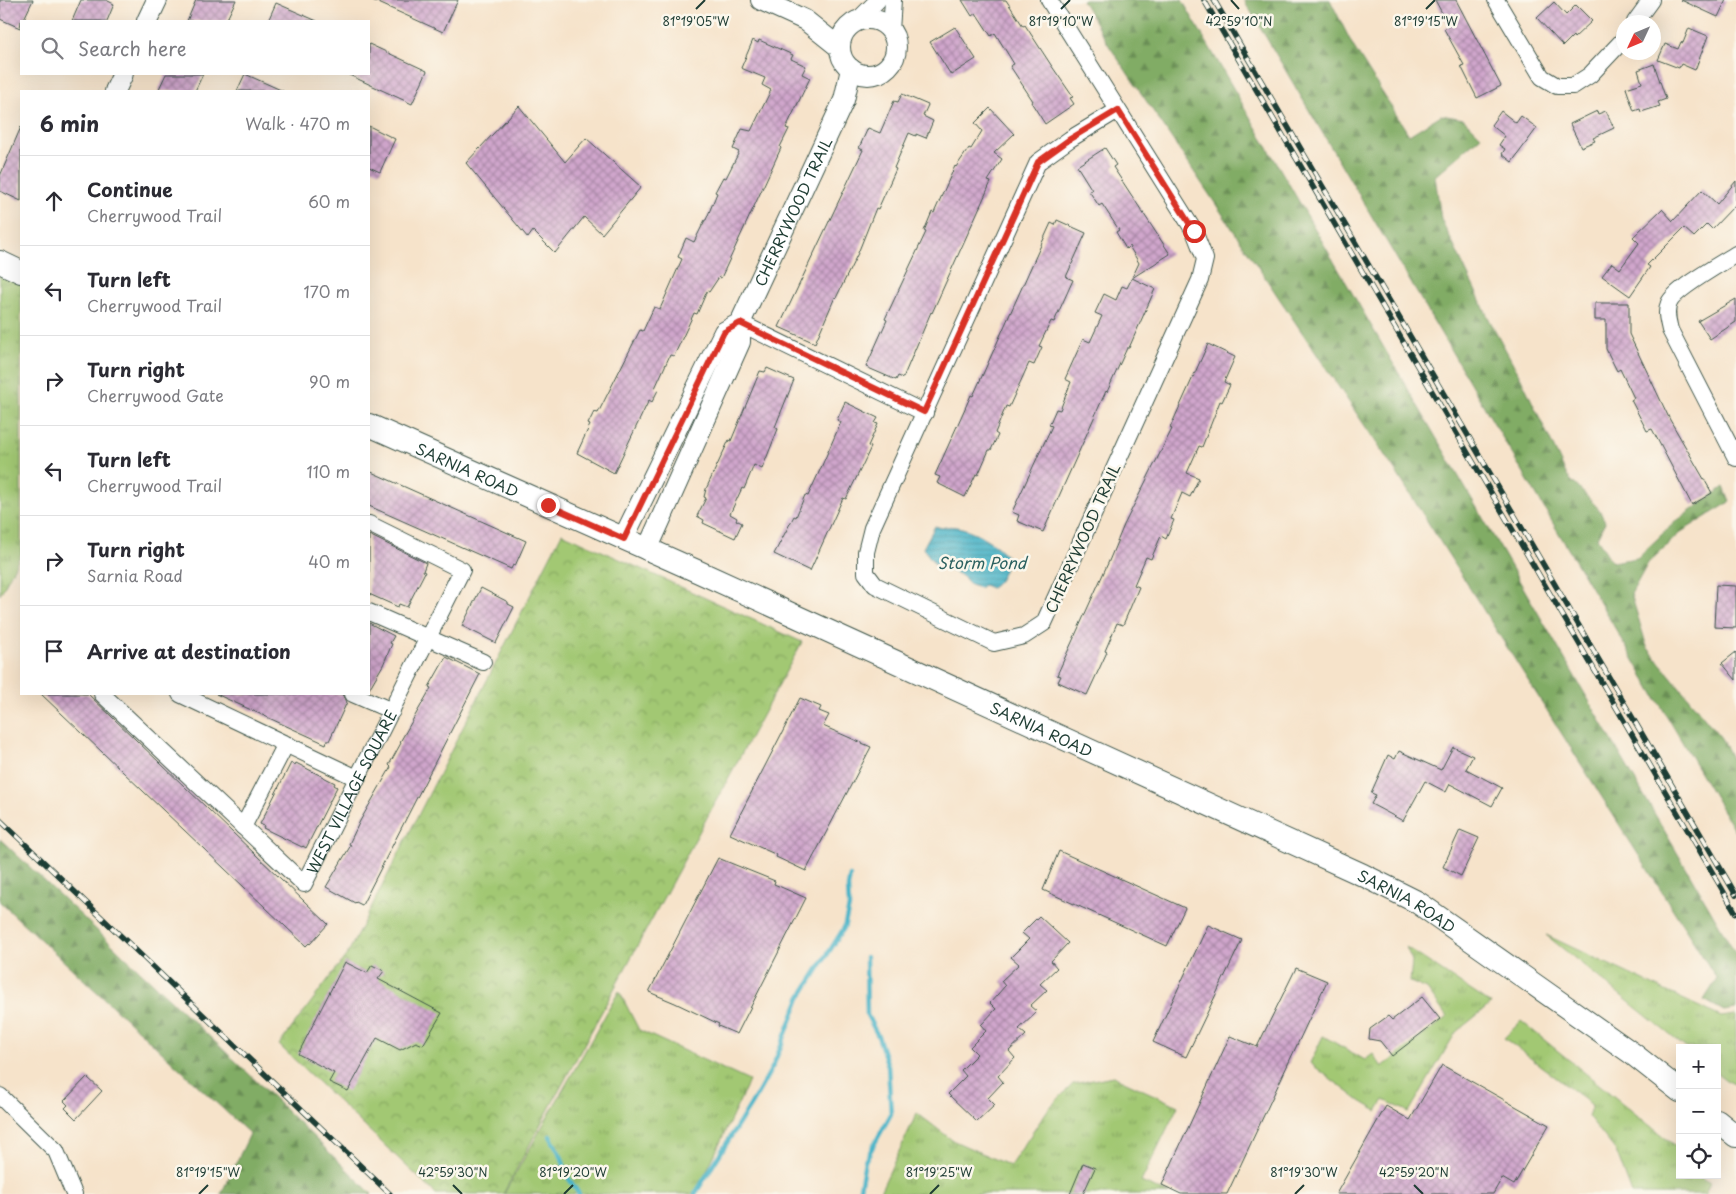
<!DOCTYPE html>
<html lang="en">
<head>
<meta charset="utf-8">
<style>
  :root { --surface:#fff; --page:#f7f7f7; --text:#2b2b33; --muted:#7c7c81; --line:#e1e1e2 }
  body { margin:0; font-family:"Playpen Sans",sans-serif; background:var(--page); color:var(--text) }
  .controls { position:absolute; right:15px; bottom:15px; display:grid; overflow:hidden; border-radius:0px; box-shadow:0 5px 20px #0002 }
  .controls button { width:45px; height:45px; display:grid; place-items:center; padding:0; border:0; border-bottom:1px solid var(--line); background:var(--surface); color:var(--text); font:25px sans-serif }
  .compass { position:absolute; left:1616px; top:15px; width:45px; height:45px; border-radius:50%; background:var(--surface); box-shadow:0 5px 20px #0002; rotate:226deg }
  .stop { position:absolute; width:15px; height:15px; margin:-11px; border:4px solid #d93025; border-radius:50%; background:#fff }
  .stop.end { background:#d93025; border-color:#fff; box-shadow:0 1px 5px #0008 }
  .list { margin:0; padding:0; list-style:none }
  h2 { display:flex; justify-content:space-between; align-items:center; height:65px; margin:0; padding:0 20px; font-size:21px }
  h2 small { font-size:16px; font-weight:400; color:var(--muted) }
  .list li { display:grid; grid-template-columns:32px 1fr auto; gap:15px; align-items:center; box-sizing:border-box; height:90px; padding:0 20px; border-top:1px solid var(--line) }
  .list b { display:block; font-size:19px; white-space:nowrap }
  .list p { margin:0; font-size:16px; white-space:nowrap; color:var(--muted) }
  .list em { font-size:16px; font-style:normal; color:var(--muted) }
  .icon { flex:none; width:28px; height:28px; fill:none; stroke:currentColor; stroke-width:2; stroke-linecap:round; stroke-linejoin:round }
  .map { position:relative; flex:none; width:1736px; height:1194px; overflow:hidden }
  .search { position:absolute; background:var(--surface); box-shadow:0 5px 20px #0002; left:20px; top:20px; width:350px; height:55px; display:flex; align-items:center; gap:12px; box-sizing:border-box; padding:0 18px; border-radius:0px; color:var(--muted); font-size:19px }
  .panel { position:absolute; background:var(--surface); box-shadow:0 5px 20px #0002; left:20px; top:90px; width:350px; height:605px; border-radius:0px }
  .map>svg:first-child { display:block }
</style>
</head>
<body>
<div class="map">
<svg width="1736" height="1194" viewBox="0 0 1736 1194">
  <defs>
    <pattern id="grass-tufts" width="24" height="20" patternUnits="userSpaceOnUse" patternTransform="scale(1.25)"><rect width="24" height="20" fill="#a2c873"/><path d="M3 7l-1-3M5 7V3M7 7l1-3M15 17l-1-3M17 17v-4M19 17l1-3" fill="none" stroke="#83a45f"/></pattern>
    <pattern id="forest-firs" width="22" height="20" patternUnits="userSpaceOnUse" patternTransform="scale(1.25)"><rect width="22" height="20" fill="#81ac65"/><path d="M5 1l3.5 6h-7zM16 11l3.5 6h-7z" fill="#698d54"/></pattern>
    <pattern id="park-crowns" width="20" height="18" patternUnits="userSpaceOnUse" patternTransform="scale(1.25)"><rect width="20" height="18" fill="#a2c873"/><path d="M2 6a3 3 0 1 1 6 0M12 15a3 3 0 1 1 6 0" fill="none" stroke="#83a45f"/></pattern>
    <pattern id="water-rules" width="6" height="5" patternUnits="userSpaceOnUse" patternTransform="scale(1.25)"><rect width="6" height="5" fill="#4ab4c8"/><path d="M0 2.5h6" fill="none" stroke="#3d94a3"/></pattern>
    <pattern id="building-cross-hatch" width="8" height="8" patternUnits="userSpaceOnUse" patternTransform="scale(1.25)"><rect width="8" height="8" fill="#d0a6cc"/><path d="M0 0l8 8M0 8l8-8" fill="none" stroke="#a888a6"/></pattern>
  </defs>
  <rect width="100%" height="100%" fill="#fbf7ec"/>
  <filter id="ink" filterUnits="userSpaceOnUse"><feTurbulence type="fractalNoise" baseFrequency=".02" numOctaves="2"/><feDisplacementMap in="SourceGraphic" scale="10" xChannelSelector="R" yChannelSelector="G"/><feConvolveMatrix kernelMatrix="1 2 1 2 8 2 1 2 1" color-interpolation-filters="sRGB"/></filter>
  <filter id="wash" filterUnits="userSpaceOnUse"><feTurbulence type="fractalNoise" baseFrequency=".0096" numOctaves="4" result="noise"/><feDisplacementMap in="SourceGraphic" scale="20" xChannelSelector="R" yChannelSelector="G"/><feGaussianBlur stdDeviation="1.12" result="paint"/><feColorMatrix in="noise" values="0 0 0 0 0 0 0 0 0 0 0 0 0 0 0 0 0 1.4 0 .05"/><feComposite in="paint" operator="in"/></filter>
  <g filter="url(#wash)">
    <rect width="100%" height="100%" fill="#f6e3ca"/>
    <g fill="url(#grass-tufts)" stroke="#608254">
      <polygon points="0,274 21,284 21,554 0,595"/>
      <polygon points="1546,935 1721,1017 1736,1015 1736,1085 1726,1080 1717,1073 1717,1048 1686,1048"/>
      <polygon points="1406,947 1491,1004 1456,1032 1409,1112 1384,1100 1377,1111 1360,1101 1310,1063 1323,1036 1365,1060 1373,1054 1382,1067 1447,1017 1427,989 1410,982 1412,961"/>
      <polygon points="619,991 639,1030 749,1081 696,1194 504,1194"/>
      <polygon points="1521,1021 1680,1150 1680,1175 1700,1175 1701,1178 1710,1183 1705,1194 1632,1194 1616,1151 1588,1116 1592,1105 1504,1038"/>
      <polygon points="1113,1076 1178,1106 1141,1182 1169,1194 879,1194 917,1113 952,1140 1010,1166 1049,1108 1073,1084"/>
    </g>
    <g fill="url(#forest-firs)" stroke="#50744c">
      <polygon points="1082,0 1182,0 1736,954 1736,1009 1724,1011 1704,1000 1717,979 1398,475 1108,44"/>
      <polygon points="1244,0 1330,0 1353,46 1409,135 1441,115 1464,119 1481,136 1435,176 1441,219 1490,321 1521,378 1567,476 1599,509 1605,522 1597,538 1612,562 1637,558 1675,522 1724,487 1730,502 1681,532 1648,563 1631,594 1647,647 1721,738 1736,768 1736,833"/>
      <polygon points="0,839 247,1072 372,1194 221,1194 250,1134 0,902"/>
    </g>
    <polygon fill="url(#park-crowns)" stroke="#608254" points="562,533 802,642 503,1194 436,1194 279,1045 348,953"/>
    <path fill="url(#water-rules)" stroke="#34787e" d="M 935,526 L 942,528 C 960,520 999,543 1008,559 C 1003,572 1003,580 991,588 L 984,585 L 980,588 L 970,585 L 964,577 L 934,563 L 923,548 Z"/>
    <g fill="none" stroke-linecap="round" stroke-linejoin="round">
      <g stroke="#4ab4c8" stroke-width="4.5">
        <polyline points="550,1136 562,1158 567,1176 579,1194"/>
        <polyline points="695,1194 758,1093 773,1066 800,998 844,928 849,907 848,887 850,876"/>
        <polyline points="860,1194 860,1188 865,1161 891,1114 888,1066 878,1036 867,1015 866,957"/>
      </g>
    </g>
    <g id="blocks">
      <g fill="url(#building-cross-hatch)">
        <polygon points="0,0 33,0 23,21 21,21 20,28 0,19"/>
        <polygon points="81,0 106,0 114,4 107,21 72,21"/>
        <polygon points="196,0 236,0 226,21 187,21"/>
        <polygon points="372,0 458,0 443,32"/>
        <polygon points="962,0 1006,0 1023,26 1025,25 1051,65 1073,97 1070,98 1074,104 1045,124 1031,102 1033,101 1010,66 1014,64 995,33 991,36 976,13 972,16"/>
        <polygon points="1435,0 1456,0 1501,86 1477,98 1461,66 1464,65 1444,29 1449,26"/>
        <polygon points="1681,0 1726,0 1718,17"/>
        <polygon points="1554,2 1566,15 1576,5 1592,21 1574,38 1573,36 1563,46 1537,18"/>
        <polygon points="276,3 317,21 268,21"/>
        <polygon points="955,27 976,59 951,75 930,42"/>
        <polygon points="1689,28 1708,36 1695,70 1681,64 1679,68 1658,60 1665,44 1678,49 1681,42 1683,43"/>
        <polygon points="753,40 758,43 759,40 793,55 791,59 806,66 802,74 810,78 786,128 789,129 780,147 781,148 721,278 719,277 709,292 707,291 697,314 694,313 674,356 670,355 655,388 658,390 652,402 649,400 614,473 577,453 590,425 588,424 594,412 598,413 640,330 643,331 654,307 660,309 682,259 678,257 686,238 694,242 705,220 706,220 717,193 715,192 723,177 726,178 739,152 733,149 742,129 751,131 771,90 762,85 765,78 741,68"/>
        <polygon points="369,44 427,71 412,104 347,74 369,74"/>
        <polygon points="1654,64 1666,99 1658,102 1660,106 1641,112 1640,109 1634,111 1626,88 1642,83 1638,70"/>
        <polygon points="166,74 203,74 195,91 158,91"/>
        <polygon points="245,74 283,91 237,91"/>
        <polygon points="902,94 928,105 923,116 933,121 926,138 916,134 916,136 909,133 894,168 896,169 878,209 876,208 858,253 836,298 835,297 815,343 779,327 863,150 859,148 868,128 880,133 894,101 898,102"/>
        <polygon points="519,106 565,162 586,138 641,187 602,234 584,217 555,253 533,231 528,238 466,163"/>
        <polygon points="990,108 1014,134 994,153 1002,159 988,181 991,182 932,313 931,312 903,378 898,376 896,380 866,367 887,320 885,319 926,232 924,231 932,212 934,213 955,166 956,167 969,148 971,149 982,131 975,123"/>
        <polygon points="1501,111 1516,123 1521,116 1537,128 1512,162 1502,154 1505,149 1499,145 1505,136 1491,125"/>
        <polygon points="1597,111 1598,114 1606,111 1614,128 1593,138 1595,141 1581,147 1570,124"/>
        <polygon points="369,126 395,139 380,172 369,167"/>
        <polygon points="21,127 21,201 0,191 0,176"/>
        <polygon points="1105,148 1116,165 1113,167 1170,254 1132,278 1139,263 1129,246 1126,249 1116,232 1119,230 1102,204 1099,206 1089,191 1092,190 1077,166"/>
        <polygon points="1736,181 1736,204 1712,229 1707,224 1694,237 1684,228 1647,265 1650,267 1630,296 1602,276 1612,263 1620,269 1639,243 1633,237 1662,209 1673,221 1702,190 1717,204"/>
        <polygon points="1057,220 1086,233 1066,277 1073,280 1054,322 1051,321 1039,346 1042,347 1034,365 1029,363 1009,407 1006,406 995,433 998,435 991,450 989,450 978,475 976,474 965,497 937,483 940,477 935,475 971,395 973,396 983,374 1041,245 1051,223 1055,225"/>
        <polygon points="1132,278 1155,289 1129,348 1127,348 1107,392 1106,391 1043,532 1017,521 1019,515 1012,512 1052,426 1049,425 1056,409 1060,410 1071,382 1065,379 1083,339 1090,342 1102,316 1095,313 1104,294 1116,300 1122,286 1127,288"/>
        <polygon points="1736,299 1736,322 1710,339 1698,321"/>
        <polygon points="1595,303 1629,303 1629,334 1670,420 1712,493 1692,505 1652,429 1647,431 1631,400 1634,398 1620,369 1617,371 1606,349 1606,320 1595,320"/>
        <polygon points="1208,344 1235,357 1224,382 1230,385 1222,402 1220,401 1202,447 1199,446 1187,473 1199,478 1190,497 1182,493 1171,519 1174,520 1166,539 1161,536 1151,559 1146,557 1134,585 1139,587 1123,625 1117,623 1105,651 1107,652 1087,695 1058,682 1061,676 1057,675 1109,561 1124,525 1172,429 1170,428"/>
        <polygon points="767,368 794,380 775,427 778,429 762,469 754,465 744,489 742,488 730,514 737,518 736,520 742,523 735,538 703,523 704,520 697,516 706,498 704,497 706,489 729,440 731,441 760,371 765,372"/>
        <polygon points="845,402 878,418 875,423 878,424 868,446 871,447 864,462 846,499 843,498 810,571 774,554 794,516 796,517 805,495 808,496 820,470 841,422 837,420"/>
        <polygon points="369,471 526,541 515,566 513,565 511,569 369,506"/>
        <polygon points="369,535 426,563 423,571 425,572 407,607 399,604 398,607 369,594"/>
        <polygon points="1716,585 1736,586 1736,628 1714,627"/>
        <polygon points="481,588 508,602 508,604 514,607 496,643 462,626"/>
        <polygon points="369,623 394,636 390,643 392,644 383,665 369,689"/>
        <polygon points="1736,652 1736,680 1722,663"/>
        <polygon points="446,657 480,674 362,905 356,902 355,903 326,887 351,845 349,844 360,821 391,767 389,765 401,743 400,742 431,688 429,687"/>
        <polygon points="41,694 88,694 328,924 310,944 309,943 306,946"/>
        <polygon points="216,694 343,694 347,702 329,741 327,741 326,744"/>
        <polygon points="800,698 821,707 819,711 829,715 823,726 871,747 806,871 776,857 777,855 730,834"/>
        <polygon points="1453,747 1473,756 1466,769 1502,788 1492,806 1450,784 1446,792 1425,781 1403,821 1371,804 1376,795 1371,793 1388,755 1395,759 1399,751 1441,770"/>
        <polygon points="291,763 295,765 296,763 335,783 334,785 337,787 306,848 303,846 302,847 263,828 264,826 260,824"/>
        <polygon points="1460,830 1479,838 1461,876 1443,867"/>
        <polygon points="1059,851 1185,908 1167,946 1043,890"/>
        <polygon points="718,858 775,881 774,884 806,898 737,1034 718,1026 719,1024 675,1003 649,992"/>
        <polygon points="1039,916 1068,943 1051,961 1057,968 1040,984 1047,990 1030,1006 1037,1012 1019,1029 1026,1035 1009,1051 1015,1058 998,1076 1003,1082 988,1098 995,1105 977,1122 948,1094 966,1076 961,1070 977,1054 970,1047 986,1031 981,1025 996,1009 990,1003 1005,986 1001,981 1019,964 1011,957 1029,939 1022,933"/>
        <polygon points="1208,925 1242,940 1186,1057 1153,1042"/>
        <polygon points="345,962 367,973 372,965 384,971 378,979 442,1013 423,1045 416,1042 400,1050 377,1038 348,1091 329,1082 334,1073 298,1054"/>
        <polygon points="1296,968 1327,981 1227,1194 1181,1194 1162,1185 1230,1036 1257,1047"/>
        <polygon points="1422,997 1440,1019 1392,1056 1380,1041 1369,1039 1370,1029 1388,1016 1392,1020"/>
        <polygon points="1442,1065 1549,1125 1514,1185 1502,1178 1493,1194 1336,1194 1386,1106 1410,1120"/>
        <polygon points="87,1077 102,1091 76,1119 65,1108 68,1105 64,1101"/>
        <polygon points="1083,1163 1095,1168 1083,1194 1070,1194"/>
      </g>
    </g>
  </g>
  <g filter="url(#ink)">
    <use href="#blocks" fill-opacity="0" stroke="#3f564a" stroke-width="1"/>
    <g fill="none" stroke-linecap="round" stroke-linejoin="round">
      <g stroke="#3f564a" stroke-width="18">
        <g id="minor">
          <polyline points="1049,0 1194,231 1205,259 1200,280 1044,623 1024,636 994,643 875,585 866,573 866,552 872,528 1038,162 1070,139 1118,110"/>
          <polyline points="1496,0 1542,77 1557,86 1573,86 1590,75 1624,39"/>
          <polyline points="856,22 878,0"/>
          <polyline points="1635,22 1651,0"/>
          <polyline points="891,31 893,0"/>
          <path d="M 1736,254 C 1722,263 1675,289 1669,303 C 1665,312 1668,321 1670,330 L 1736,458"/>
          <polyline points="740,323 925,413"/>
          <polyline points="369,612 483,662"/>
          <path id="s1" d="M 102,694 L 304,884 L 462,570 L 369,524"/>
          <polyline points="180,694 357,778"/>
          <polyline points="353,694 392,711"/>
          <polyline points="243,827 286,744"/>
          <polyline points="0,1096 56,1151 74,1194"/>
        </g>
      </g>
      <g stroke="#3f564a" stroke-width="22">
        <g id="tertiary">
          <polyline points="761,0 805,20 840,48"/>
          <circle cx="868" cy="47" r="28"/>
          <polyline points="147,21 157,0"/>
          <polyline points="115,91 123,74"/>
          <polyline points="623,539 724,332 740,323"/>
          <path id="s2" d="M 647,550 L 740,342 L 740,323 L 844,100 L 851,69"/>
        </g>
      </g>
      <g stroke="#3f564a" stroke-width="24">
        <g id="secondary">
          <polyline points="0,262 21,272"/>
          <path id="s3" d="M 369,425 L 699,572 L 1363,875 L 1417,902 L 1633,1054 L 1680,1091"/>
          <polyline points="1717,1121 1736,1136"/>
        </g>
      </g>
      <use href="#minor" stroke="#fff" stroke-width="16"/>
      <use href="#tertiary" stroke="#fff" stroke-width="20"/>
      <use href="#secondary" stroke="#fff" stroke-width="22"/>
      <g stroke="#1f3d34" stroke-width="5.5">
        <g id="rail">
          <polyline points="1204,0 1736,913"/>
          <polyline points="1214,0 1736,895"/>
          <polyline points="0,820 390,1194"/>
        </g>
      </g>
      <use href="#rail" stroke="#fbf7ec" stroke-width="4" stroke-dasharray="11" stroke-linecap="butt"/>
    </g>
  </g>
  <g fill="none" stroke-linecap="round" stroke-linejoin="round" filter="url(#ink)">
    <polyline stroke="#d93025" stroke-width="6" points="548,505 624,539 724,332 740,323 924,412 1038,162 1070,139 1118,110 1194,231"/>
  </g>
  <path fill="none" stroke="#1f3d34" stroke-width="2" d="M 1231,0 L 1239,9M 696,9 L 705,0M 1061,9 L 1070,0M 1426,9 L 1435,0M 453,1185 L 462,1194M 1414,1185 L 1423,1194M 199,1194 L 208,1185M 564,1194 L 573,1185M 930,1194 L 939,1185M 1295,1194 L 1304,1185"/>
  <g text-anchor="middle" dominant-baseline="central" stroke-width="5" stroke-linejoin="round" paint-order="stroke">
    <g font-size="15" fill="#1f3d34" stroke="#fbf7ec">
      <text stroke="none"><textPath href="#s2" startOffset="370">CHERRYWOOD TRAIL</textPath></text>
      <text stroke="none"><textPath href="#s3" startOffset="108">SARNIA ROAD</textPath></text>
      <text transform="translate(1082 538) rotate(-66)">CHERRYWOOD TRAIL</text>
      <text stroke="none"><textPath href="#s3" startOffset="738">SARNIA ROAD</textPath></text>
      <text stroke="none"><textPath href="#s1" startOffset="381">WEST VILLAGE SQUARE</textPath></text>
      <text stroke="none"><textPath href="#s3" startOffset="1142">SARNIA ROAD</textPath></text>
    </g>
    <g font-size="16" font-style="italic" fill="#2c6160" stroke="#fbf7ec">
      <text x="982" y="562">Storm Pond</text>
    </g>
  </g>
  <g font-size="12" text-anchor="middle" fill="#1f3d34" stroke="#fbf7ec" stroke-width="5" stroke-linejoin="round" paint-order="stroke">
    <text x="696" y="26">81°19'05"W</text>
    <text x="1061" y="26">81°19'10"W</text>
    <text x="1426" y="26">81°19'15"W</text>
    <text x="1239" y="26">42°59'10"N</text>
    <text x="453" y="1177">42°59'30"N</text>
    <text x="1414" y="1177">42°59'20"N</text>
    <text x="208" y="1177">81°19'15"W</text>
    <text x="573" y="1177">81°19'20"W</text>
    <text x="939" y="1177">81°19'25"W</text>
    <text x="1304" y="1177">81°19'30"W</text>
  </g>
</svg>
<div class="controls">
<button>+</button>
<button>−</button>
<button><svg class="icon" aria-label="locate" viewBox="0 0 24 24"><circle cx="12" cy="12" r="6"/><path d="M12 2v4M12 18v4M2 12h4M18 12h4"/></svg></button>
</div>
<svg class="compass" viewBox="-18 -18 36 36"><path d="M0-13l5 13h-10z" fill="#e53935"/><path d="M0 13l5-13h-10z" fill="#7c7c81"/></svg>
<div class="stop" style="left:1194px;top:231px"></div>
<div class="stop end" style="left:548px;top:505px"></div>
<div class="search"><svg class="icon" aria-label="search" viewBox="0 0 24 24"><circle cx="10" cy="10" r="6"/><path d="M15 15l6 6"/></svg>Search here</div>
<section class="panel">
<h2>6 min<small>Walk · 470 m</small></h2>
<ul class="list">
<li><svg class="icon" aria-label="ahead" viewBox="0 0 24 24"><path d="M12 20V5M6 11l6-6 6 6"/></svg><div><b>Continue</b><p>Cherrywood Trail</p></div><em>60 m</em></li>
<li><svg class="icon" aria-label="left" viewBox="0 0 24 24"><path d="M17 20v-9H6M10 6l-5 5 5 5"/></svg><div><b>Turn left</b><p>Cherrywood Trail</p></div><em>170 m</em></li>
<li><svg class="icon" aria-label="right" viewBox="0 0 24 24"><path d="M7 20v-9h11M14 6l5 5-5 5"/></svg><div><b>Turn right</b><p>Cherrywood Gate</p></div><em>90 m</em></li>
<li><svg class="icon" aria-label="left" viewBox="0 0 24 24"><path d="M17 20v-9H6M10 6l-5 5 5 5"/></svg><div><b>Turn left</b><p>Cherrywood Trail</p></div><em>110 m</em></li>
<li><svg class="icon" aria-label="right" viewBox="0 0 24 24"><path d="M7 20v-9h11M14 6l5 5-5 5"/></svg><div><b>Turn right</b><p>Sarnia Road</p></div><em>40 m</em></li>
<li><svg class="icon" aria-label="arrive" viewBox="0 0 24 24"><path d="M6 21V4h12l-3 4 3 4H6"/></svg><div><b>Arrive at destination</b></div></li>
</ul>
</section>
</div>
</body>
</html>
